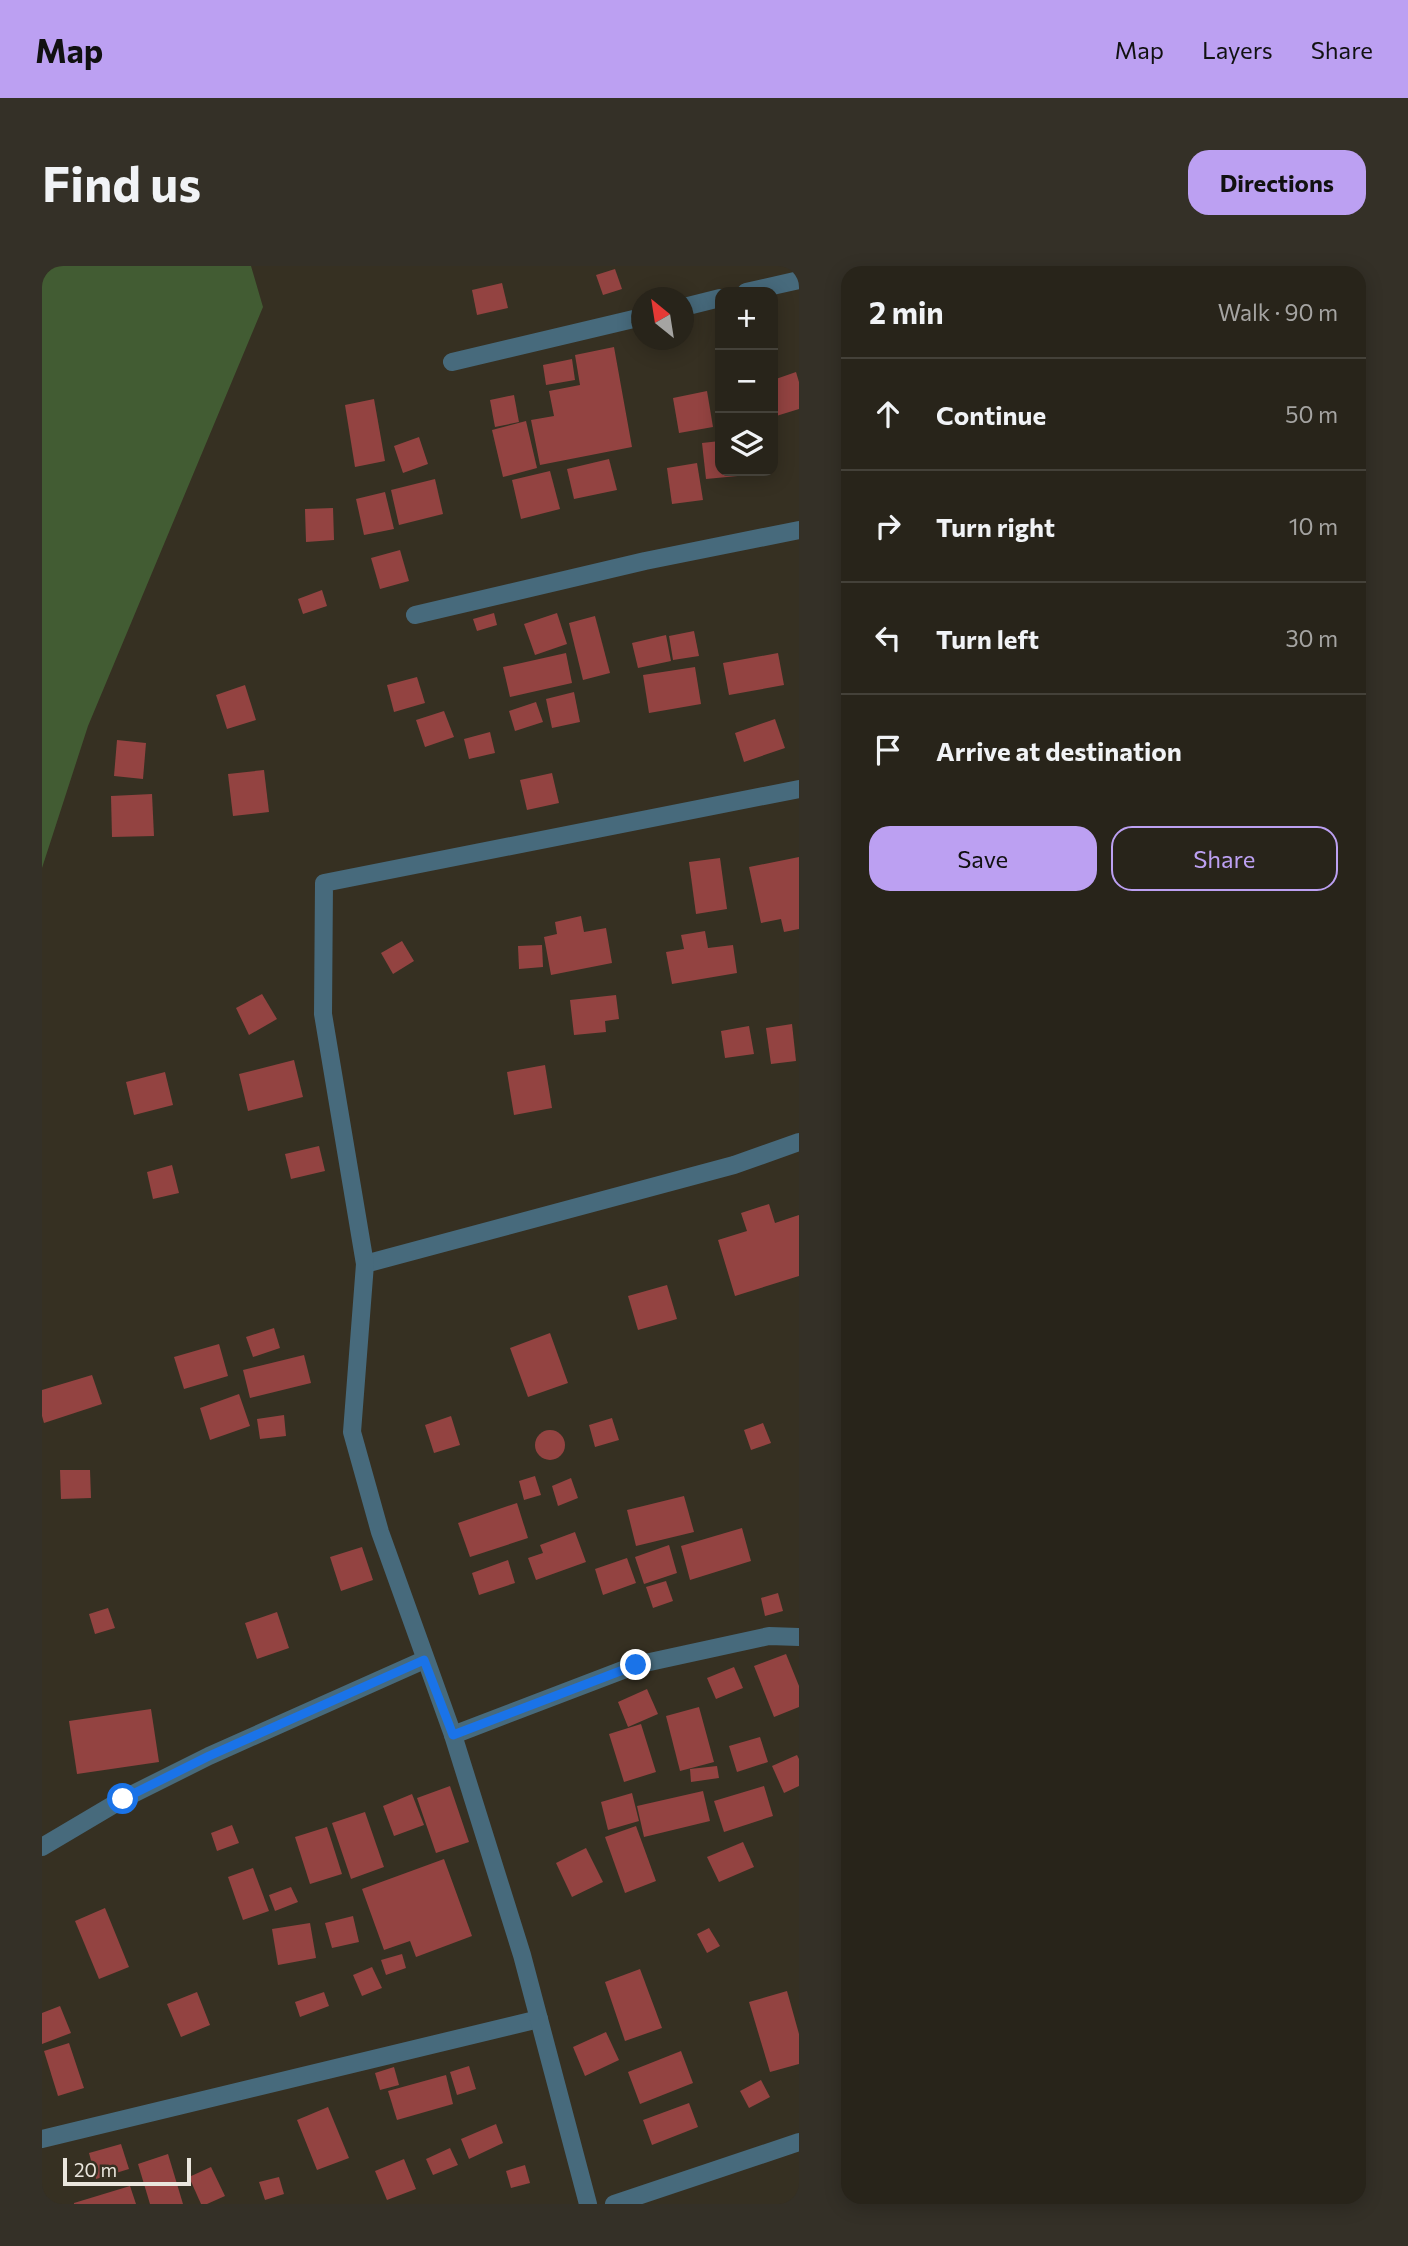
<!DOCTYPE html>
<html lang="en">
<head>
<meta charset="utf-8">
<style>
  :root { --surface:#28241a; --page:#343027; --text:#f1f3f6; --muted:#a5a4a2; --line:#444139; --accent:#bca0f2 }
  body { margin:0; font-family:Commissioner,sans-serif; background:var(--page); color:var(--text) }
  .controls { position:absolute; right:21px; top:21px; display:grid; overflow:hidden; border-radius:14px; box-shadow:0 4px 18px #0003 }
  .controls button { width:63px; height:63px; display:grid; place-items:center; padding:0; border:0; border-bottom:2px solid var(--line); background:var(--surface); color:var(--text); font:35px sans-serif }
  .compass { position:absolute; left:589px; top:21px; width:63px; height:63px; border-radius:50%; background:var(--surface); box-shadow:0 4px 18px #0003; rotate:330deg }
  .scale { position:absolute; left:21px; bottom:18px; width:128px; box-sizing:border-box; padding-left:7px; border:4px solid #eae6dd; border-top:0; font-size:19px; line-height:24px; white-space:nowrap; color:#eae6dd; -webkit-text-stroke:5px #363022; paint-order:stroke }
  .stop { position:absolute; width:21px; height:21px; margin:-16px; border:5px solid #1a73e8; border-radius:50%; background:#fff }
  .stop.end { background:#1a73e8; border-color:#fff; box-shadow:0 2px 7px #0008 }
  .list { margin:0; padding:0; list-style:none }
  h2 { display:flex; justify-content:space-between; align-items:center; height:91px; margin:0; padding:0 28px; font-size:30px }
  h2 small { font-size:23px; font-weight:400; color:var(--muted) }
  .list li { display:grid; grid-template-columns:46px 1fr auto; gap:21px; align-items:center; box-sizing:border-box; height:112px; padding:0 28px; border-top:2px solid var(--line) }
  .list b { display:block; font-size:26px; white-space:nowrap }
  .list em { font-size:23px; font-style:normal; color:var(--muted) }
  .actions { display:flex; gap:14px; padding:21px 28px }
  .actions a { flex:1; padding:16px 0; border:2px solid var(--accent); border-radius:21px; text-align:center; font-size:24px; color:var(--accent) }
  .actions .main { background:var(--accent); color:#111 }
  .icon { flex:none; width:38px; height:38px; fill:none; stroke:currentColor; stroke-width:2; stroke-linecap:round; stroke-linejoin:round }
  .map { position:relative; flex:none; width:757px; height:1938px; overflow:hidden; border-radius:21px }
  header { display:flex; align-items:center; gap:42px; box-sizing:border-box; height:98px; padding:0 35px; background:var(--accent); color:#111 }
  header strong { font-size:33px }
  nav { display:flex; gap:38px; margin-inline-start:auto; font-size:24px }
  .intro { display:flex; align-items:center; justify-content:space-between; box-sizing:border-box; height:168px; padding:0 42px }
  h1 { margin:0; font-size:49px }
  .button { padding:18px 32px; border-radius:21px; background:var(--accent); color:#111; font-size:24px; font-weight:700 }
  main { display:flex; gap:42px; padding:0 42px }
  aside { flex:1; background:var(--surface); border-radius:21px; box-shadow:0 4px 18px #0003 }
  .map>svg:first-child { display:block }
</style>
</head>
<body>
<header>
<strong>Map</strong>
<nav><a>Map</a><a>Layers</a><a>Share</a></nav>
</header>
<div class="intro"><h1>Find us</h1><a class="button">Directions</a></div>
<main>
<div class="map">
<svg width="757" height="1938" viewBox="0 0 757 1938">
  <rect width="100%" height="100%" fill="#363022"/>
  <polygon fill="#425c33" points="0,0 209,0 221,41 46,460 0,602"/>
  <g fill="#934341">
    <polygon points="573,3 580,23 561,29 554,9"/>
    <polygon points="460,17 466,42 435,49 430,24"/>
    <polygon points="572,81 590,181 498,199 489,154 512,150 507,125 538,119 533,89"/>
    <polygon points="530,93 533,114 504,119 501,99"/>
    <polygon points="754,106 757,116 757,143 731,151 731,114"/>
    <polygon points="665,125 671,161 637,167 631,132"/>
    <polygon points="472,129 477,156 453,161 448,134"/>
    <polygon points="332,133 343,195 313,201 303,139"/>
    <polygon points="484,155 495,202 461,211 450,164"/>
    <polygon points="377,171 386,198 361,207 352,180"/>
    <polygon points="678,175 678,205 727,205 727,207 664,213 660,177"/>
    <polygon points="567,193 575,224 532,233 525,203"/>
    <polygon points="655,197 661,234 630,238 625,202"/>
    <polygon points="508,205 518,243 479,253 470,214"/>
    <polygon points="393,213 401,248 357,259 349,224"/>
    <polygon points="343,226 352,263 322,269 314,233"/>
    <polygon points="291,242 292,274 264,276 263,243"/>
    <polygon points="358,284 367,315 338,323 329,292"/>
    <polygon points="280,324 285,340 261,348 256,333"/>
    <polygon points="452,347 455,359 435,365 431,353"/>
    <polygon points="515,347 525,378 493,389 482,358"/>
    <polygon points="553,350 568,407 541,414 527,357"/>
    <polygon points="652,365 657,390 631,394 627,370"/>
    <polygon points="624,369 629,395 596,402 590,377"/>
    <polygon points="524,387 530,417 468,431 461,401"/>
    <polygon points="736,387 742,419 687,429 681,397"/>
    <polygon points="653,401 659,438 607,447 601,409"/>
    <polygon points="375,411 383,437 352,446 345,419"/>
    <polygon points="203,419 214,454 185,463 174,429"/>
    <polygon points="532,426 538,456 510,462 504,433"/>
    <polygon points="494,436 501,456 473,465 467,445"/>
    <polygon points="402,445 412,471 383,481 374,454"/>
    <polygon points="733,453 743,482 702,496 693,467"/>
    <polygon points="448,466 453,487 427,493 422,473"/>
    <polygon points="75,474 104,477 101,513 72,510"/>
    <polygon points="222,504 227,546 191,550 186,508"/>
    <polygon points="510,507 517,537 485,544 478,514"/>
    <polygon points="110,528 112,570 70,571 69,530"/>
    <polygon points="757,591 757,663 742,666 739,653 719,657 707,601"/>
    <polygon points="678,592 685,643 654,648 647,596"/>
    <polygon points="539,650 542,666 564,662 570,697 509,709 502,671 515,668 513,656"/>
    <polygon points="663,665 666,682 691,679 695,707 630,718 624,686 642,683 639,669"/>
    <polygon points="360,675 372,695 351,708 339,687"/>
    <polygon points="500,679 501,701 477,703 476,680"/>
    <polygon points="220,728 235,753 207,769 194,742"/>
    <polygon points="574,729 577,753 563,755 564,766 532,769 528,734"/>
    <polygon points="750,758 754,795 729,798 724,762"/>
    <polygon points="707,760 712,788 683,792 679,765"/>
    <polygon points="252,794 261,831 206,845 197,808"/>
    <polygon points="503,799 510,842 472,849 465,806"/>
    <polygon points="123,806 131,839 92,849 84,816"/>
    <polygon points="277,880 283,905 249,913 243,888"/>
    <polygon points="130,899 137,927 111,933 105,906"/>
    <polygon points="727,938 733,957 757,949 757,1010 693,1030 676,974 705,965 699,947"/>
    <polygon points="625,1019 635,1053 596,1064 586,1030"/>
    <polygon points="232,1062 238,1082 211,1091 204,1071"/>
    <polygon points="508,1067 526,1117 486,1131 468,1082"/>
    <polygon points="177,1078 186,1110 142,1123 132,1091"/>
    <polygon points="262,1089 269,1117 208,1132 201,1104"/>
    <polygon points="50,1109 60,1138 2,1157 0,1150 0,1124"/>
    <polygon points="197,1128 208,1160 168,1174 158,1142"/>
    <polygon points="242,1149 244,1170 218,1173 215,1153"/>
    <polygon points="409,1150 418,1179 392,1187 383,1159"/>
    <polygon points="570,1152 577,1174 553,1181 547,1159"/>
    <polygon points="721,1157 729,1177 709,1184 702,1164"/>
    <circle cx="508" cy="1179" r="15"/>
    <polygon points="18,1204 48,1204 49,1232 19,1233"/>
    <polygon points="493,1210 499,1229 482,1234 477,1215"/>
    <polygon points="529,1212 536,1232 516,1240 510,1220"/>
    <polygon points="642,1230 652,1266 594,1280 585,1244"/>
    <polygon points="475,1237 486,1272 428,1291 416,1257"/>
    <polygon points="700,1262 709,1295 648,1314 639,1280"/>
    <polygon points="533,1266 544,1296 494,1314 486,1292 501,1287 498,1279"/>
    <polygon points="627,1279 635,1307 602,1318 593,1291"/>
    <polygon points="320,1281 331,1314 299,1325 288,1291"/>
    <polygon points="585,1292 594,1317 561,1329 553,1303"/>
    <polygon points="466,1294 473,1317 437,1329 430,1307"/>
    <polygon points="624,1315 631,1335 611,1342 604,1321"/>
    <polygon points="736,1327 741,1345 723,1350 719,1332"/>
    <polygon points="66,1342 73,1362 53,1368 47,1348"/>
    <polygon points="235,1346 247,1382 215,1393 203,1357"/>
    <polygon points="744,1388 757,1420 757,1441 732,1451 712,1400"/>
    <polygon points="692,1401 701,1422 674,1433 665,1412"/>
    <polygon points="605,1423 616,1448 586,1461 576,1436"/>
    <polygon points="657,1441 672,1496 638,1505 624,1450"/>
    <polygon points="109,1443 117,1496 35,1508 27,1455"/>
    <polygon points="599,1458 614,1506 582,1516 567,1468"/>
    <polygon points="718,1471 726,1496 695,1506 687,1480"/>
    <polygon points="755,1489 757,1493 757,1520 742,1527 730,1500"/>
    <polygon points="675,1500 677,1512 649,1516 648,1503"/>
    <polygon points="408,1520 427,1576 394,1587 375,1532"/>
    <polygon points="722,1520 731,1550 682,1566 672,1535"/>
    <polygon points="661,1525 668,1555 602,1571 595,1540"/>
    <polygon points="590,1527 597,1555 566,1564 559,1536"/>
    <polygon points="370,1528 382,1559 352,1570 341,1540"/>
    <polygon points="323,1546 342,1601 309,1613 290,1557"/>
    <polygon points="190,1559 197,1577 175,1585 169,1567"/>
    <polygon points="594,1560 614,1615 583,1627 563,1571"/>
    <polygon points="285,1561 300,1608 268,1618 253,1571"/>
    <polygon points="701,1576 712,1601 677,1616 665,1591"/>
    <polygon points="544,1582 561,1616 530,1631 514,1597"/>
    <polygon points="402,1593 430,1670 374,1691 368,1675 342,1684 320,1623"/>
    <polygon points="211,1602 227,1645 201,1654 186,1611"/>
    <polygon points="249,1621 256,1636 233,1645 227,1629"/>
    <polygon points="63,1642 87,1701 57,1713 33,1655"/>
    <polygon points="311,1650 317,1676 290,1682 283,1657"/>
    <polygon points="268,1657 274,1692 236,1699 230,1663"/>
    <polygon points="667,1662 678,1680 665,1687 655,1668"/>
    <polygon points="360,1688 364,1702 344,1709 339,1694"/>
    <polygon points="330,1701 340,1722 320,1730 311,1709"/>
    <polygon points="598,1703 620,1762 583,1775 563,1716"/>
    <polygon points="745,1725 757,1768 757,1798 728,1806 707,1736"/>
    <polygon points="155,1726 168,1759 139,1771 125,1738"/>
    <polygon points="282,1726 287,1740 258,1751 253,1736"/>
    <polygon points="18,1740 29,1767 0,1778 0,1747"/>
    <polygon points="564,1766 577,1794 543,1810 531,1781"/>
    <polygon points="27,1777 42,1822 16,1830 2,1785"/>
    <polygon points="639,1785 651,1817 598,1838 586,1806"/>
    <polygon points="427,1800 434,1823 415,1829 408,1806"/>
    <polygon points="352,1801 357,1819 338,1824 333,1807"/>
    <polygon points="404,1809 411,1838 355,1854 346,1825"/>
    <polygon points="719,1814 728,1831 707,1842 698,1825"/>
    <polygon points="647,1837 656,1861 610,1879 601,1854"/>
    <polygon points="286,1841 307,1892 275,1904 255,1854"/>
    <polygon points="454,1858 461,1877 427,1893 419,1873"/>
    <polygon points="79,1878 87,1903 54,1913 47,1887"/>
    <polygon points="408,1882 416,1899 391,1909 384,1893"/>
    <polygon points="126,1888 141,1938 108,1938 96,1898"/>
    <polygon points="362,1893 374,1923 345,1934 333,1905"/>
    <polygon points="483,1899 488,1917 469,1922 464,1905"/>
    <polygon points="169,1901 183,1930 165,1938 159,1938 147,1911"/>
    <polygon points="237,1911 242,1928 223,1934 217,1916"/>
    <polygon points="88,1920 94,1938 32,1938 32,1937"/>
  </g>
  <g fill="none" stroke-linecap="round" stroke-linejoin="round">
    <g stroke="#476a7c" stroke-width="18">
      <polyline points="704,26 757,14"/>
      <polyline points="642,41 678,32"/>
      <polyline points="410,96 600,51"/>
      <polyline points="373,349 603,295 757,264"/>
      <polyline points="323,998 692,899 757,876"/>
      <polyline points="411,1469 594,1399 727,1370 757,1371"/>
      <polyline points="0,1581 81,1533 167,1490 382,1394"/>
      <polyline points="0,1873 497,1753"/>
      <polyline points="546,1938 480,1689 411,1469 338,1266 310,1166 323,998 281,748 282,617 757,523"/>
      <polyline points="572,1938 757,1876"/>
    </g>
  </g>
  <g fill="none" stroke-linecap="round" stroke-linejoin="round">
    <polyline stroke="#1a73e8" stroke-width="9" points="81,1533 167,1490 382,1394 411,1469 594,1399"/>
  </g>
</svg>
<div class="controls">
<button>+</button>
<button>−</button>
<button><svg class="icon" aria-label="layers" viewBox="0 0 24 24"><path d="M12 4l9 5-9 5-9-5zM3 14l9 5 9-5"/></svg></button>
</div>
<svg class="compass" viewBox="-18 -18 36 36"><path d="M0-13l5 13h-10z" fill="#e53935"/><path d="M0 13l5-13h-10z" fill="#a5a4a2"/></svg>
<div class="scale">20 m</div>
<div class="stop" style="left:81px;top:1533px"></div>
<div class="stop end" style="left:594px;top:1399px"></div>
</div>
<aside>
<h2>2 min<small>Walk · 90 m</small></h2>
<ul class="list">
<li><svg class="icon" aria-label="ahead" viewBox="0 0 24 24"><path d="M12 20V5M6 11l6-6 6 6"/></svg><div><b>Continue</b></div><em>50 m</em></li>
<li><svg class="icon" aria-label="right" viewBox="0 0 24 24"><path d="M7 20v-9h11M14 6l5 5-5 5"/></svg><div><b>Turn right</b></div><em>10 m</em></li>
<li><svg class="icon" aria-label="left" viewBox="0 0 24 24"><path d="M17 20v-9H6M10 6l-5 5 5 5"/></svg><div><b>Turn left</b></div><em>30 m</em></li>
<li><svg class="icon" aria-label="arrive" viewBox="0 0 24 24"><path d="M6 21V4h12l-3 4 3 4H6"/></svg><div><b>Arrive at destination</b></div></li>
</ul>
<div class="actions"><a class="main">Save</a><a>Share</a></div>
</aside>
</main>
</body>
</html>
